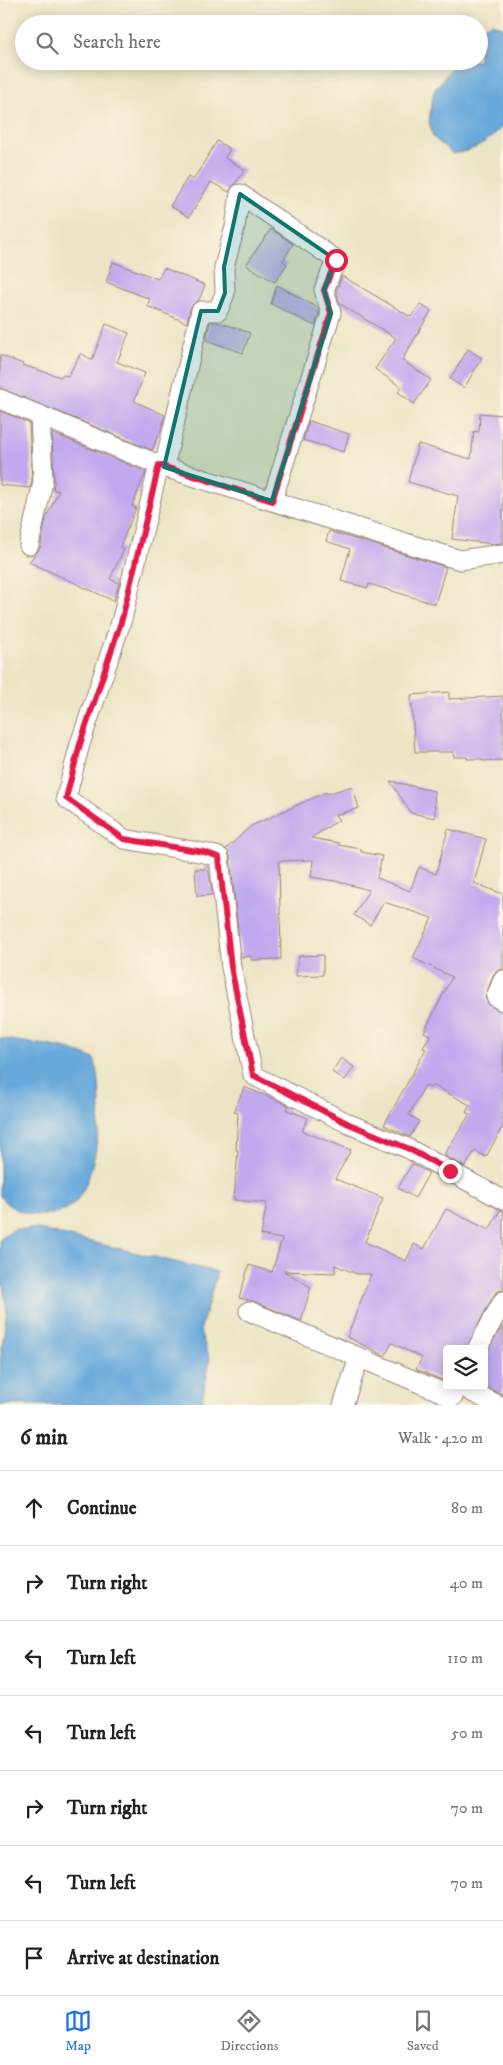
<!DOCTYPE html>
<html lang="en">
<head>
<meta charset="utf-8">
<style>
  :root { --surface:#fff; --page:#f2f2f2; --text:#202124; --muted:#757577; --line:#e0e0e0; --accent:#1a73e8 }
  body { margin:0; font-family:"IM FELL DW Pica",serif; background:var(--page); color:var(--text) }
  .controls { position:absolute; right:15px; bottom:15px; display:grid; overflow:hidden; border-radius:5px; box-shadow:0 2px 12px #0003 }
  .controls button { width:45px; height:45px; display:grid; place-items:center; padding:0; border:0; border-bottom:1px solid var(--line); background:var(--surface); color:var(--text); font:25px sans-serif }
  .stop { position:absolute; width:15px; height:15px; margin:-11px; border:4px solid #e11d48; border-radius:50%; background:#fff }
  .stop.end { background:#e11d48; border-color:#fff; box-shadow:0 1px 5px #0008 }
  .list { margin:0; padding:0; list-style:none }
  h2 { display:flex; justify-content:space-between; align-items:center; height:65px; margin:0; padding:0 20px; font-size:21px }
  h2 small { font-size:16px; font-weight:400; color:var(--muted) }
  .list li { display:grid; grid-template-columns:32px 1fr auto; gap:15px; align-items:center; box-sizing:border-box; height:75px; padding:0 20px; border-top:1px solid var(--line) }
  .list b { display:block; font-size:19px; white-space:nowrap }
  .list em { font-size:16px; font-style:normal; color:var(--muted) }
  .icon { flex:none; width:28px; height:28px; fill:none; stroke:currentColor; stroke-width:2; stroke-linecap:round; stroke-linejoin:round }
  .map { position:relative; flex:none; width:503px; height:1405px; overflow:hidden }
  .search { position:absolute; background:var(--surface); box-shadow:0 2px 12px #0003; left:15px; right:15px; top:15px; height:55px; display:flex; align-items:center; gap:12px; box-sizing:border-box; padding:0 18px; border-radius:28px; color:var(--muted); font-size:19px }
  .sheet { height:590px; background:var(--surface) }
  nav { display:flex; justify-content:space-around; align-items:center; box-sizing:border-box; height:70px; border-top:1px solid var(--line); background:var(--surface); font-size:14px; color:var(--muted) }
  nav a { display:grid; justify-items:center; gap:2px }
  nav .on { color:var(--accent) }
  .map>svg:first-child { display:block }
</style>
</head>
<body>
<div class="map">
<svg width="503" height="1405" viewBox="0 0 503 1405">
  <rect width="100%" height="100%" fill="#fcf5e5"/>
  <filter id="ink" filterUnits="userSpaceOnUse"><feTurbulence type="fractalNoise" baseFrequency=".02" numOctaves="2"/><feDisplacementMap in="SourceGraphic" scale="10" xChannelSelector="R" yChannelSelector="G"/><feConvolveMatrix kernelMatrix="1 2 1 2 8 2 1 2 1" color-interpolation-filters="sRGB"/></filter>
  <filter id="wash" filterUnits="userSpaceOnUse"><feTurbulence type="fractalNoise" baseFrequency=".0096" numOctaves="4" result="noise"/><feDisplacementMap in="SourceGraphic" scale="20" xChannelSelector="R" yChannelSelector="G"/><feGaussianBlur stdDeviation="1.12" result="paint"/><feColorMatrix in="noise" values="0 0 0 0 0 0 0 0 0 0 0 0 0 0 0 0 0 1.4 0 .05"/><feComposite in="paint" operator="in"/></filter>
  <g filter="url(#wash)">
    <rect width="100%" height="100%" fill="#ece5c5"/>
    <g fill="#67a9db" stroke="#586483">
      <path d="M 492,23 L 503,28 L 503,126 C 486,143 477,150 453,154 L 433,137 L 429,121 L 434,91 L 457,61 L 479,61 L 479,29 Z"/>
      <path d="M 0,1038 C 33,1045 62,1043 94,1059 C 106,1091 99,1168 79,1197 C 70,1211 55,1215 40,1215 C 25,1215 9,1209 0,1196 Z"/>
      <polygon points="15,1229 37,1229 217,1272 200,1331 210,1359 201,1405 0,1405 0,1362 7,1310 0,1266 0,1238"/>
    </g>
    <g id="blocks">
      <g fill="#c0a9ee">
        <polygon points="217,141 230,149 225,158 245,170 229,192 211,182 189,217 170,206 188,177 193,180"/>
        <polygon points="271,229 293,244 283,261 287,264 275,282 246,265"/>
        <polygon points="113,262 158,279 164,268 205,285 199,300 193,304 190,308 187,323 147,306 150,299 106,282"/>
        <polygon points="342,276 411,317 420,304 431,311 402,360 431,380 414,404 398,392 401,387 375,369 396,338 340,304 336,291"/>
        <polygon points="277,285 318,308 319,313 315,326 271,304"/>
        <polygon points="210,322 218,322 250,333 243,353 206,340"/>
        <polygon points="106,324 129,333 117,362 145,373 134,401 165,415 161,430 152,450 0,388 0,355 23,364 22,365 61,377 62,375 68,376 81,353 92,360"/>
        <polygon points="468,349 482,358 464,388 450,379"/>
        <polygon points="0,411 29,423 32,481 30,488 0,485"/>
        <polygon points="480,413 503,415 503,543 493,544 452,539 458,496 408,482 418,444 471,459 474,431 479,432"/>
        <polygon points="309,421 349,434 344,452 303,440"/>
        <polygon points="52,433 146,472 132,506 136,508 120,547 124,549 110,579 119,583 114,601 29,562 40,548 46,518 59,491 53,490 54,482"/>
        <polygon points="329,531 446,567 435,604 369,584 368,588 341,581 350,549 326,541"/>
        <polygon points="449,692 449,699 503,696 503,760 482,761 482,759 467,759 467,757 454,757 453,752 415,752 411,695"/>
        <polygon points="390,781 434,791 435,818 411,813"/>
        <polygon points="352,786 359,808 335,815 339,820 311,838 339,843 338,845 361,849 361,852 382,856 377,878 410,891 419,867 436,874 448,829 486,839 474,883 503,894 503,969 497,971 493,975 485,998 490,1006 503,1012 503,1126 486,1157 475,1151 465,1167 444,1155 470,1114 466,1112 470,1105 433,1085 431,1088 425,1085 409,1115 419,1121 410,1137 384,1125 426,1049 423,1048 430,1035 424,1032 452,977 413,958 432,918 384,902 370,925 354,915 369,890 335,881 311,877 313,860 279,861 281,959 251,960 251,956 241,957 230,856 226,849 251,826 326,792 327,794"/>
        <polygon points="208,866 212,895 197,896 195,869 204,869"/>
        <polygon points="323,955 323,975 296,976 299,956"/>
        <polygon points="341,1058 354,1067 345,1080 332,1072"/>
        <polygon points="244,1087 279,1101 289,1106 287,1110 308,1118 302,1131 351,1150 335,1179 383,1198 365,1242 406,1261 414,1244 424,1249 446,1209 489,1230 500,1210 503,1211 503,1290 498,1291 493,1296 466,1349 447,1349 447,1382 416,1369 422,1358 392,1343 385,1356 347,1337 371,1274 357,1274 335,1265 335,1273 284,1271 311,1287 301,1321 253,1301 239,1298 249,1265 272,1272 282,1239 261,1235 267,1203 234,1200 238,1150 236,1150 238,1113 234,1112"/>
        <polygon points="412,1164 429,1173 415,1198 398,1188"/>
        <polygon points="503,1325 503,1395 484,1386 484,1357"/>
      </g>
    </g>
  </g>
  <g filter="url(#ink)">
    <use href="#blocks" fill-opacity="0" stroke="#9b8278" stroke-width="1"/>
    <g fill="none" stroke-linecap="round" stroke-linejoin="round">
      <g stroke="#9b8278" stroke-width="21">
        <g id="minor">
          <polyline points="0,399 164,467 460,560 503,554"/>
          <polyline points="159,465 122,619 80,744 66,798 124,839 204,853 219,857 231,967 253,1075 349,1124 407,1148 503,1200"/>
          <polyline points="164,467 201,311 218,311 225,293 224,267 235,227 240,194 336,260 324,290 331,313 272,501"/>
          <polyline points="29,545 43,482 40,415"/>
          <polyline points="503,980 496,997 503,1001"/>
          <polyline points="249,1311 453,1397 456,1388"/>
          <polyline points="477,1349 503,1301"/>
          <polyline points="470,1391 498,1405"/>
          <polyline points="343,1405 359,1358"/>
        </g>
      </g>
      <use href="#minor" stroke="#fff" stroke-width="19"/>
    </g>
  </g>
  <g fill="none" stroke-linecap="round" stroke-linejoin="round" filter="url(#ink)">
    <polyline stroke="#e11d48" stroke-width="6" points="336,260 324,290 331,313 272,501 159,465 122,619 80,744 66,798 124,839 204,852 219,857 231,967 253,1075 349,1124 407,1148 450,1171"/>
  </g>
  <path fill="#0f766e" fill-opacity="0.2" stroke="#0f766e" stroke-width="4" stroke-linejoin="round" d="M 240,194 L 336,260 L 324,290 L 331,313 L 272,501 L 164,467 L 201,311 L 218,311 L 225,293 L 224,267 Z"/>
</svg>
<div class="controls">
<button><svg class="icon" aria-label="layers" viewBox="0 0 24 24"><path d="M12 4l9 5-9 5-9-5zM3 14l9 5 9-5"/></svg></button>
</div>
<div class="stop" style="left:336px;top:260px"></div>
<div class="stop end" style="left:450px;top:1171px"></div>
<div class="search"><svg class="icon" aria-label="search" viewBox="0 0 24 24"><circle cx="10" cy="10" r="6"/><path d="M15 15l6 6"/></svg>Search here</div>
</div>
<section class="sheet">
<h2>6 min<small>Walk · 420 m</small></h2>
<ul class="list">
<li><svg class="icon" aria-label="ahead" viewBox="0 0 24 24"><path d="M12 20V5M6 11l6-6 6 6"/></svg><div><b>Continue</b></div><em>80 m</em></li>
<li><svg class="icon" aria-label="right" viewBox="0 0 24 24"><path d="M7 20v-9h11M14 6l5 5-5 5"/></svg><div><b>Turn right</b></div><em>40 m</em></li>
<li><svg class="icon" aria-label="left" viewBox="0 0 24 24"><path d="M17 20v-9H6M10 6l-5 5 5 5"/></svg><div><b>Turn left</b></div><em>110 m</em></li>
<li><svg class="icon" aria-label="left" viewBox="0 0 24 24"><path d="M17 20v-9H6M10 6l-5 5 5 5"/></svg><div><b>Turn left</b></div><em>50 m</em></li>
<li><svg class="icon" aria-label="right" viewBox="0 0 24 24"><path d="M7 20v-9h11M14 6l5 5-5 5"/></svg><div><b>Turn right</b></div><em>70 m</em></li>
<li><svg class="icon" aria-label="left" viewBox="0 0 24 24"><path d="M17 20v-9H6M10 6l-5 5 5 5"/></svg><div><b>Turn left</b></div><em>70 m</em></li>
<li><svg class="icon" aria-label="arrive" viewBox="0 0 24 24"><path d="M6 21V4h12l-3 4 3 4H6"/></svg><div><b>Arrive at destination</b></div></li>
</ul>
</section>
<nav>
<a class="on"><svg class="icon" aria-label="map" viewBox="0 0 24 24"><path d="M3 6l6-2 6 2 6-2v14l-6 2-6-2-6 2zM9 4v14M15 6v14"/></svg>Map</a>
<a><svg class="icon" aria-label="directions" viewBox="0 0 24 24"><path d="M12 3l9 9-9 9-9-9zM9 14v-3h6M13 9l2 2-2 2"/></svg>Directions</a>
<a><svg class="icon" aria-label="saved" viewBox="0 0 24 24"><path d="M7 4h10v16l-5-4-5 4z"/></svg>Saved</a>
</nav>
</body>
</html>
